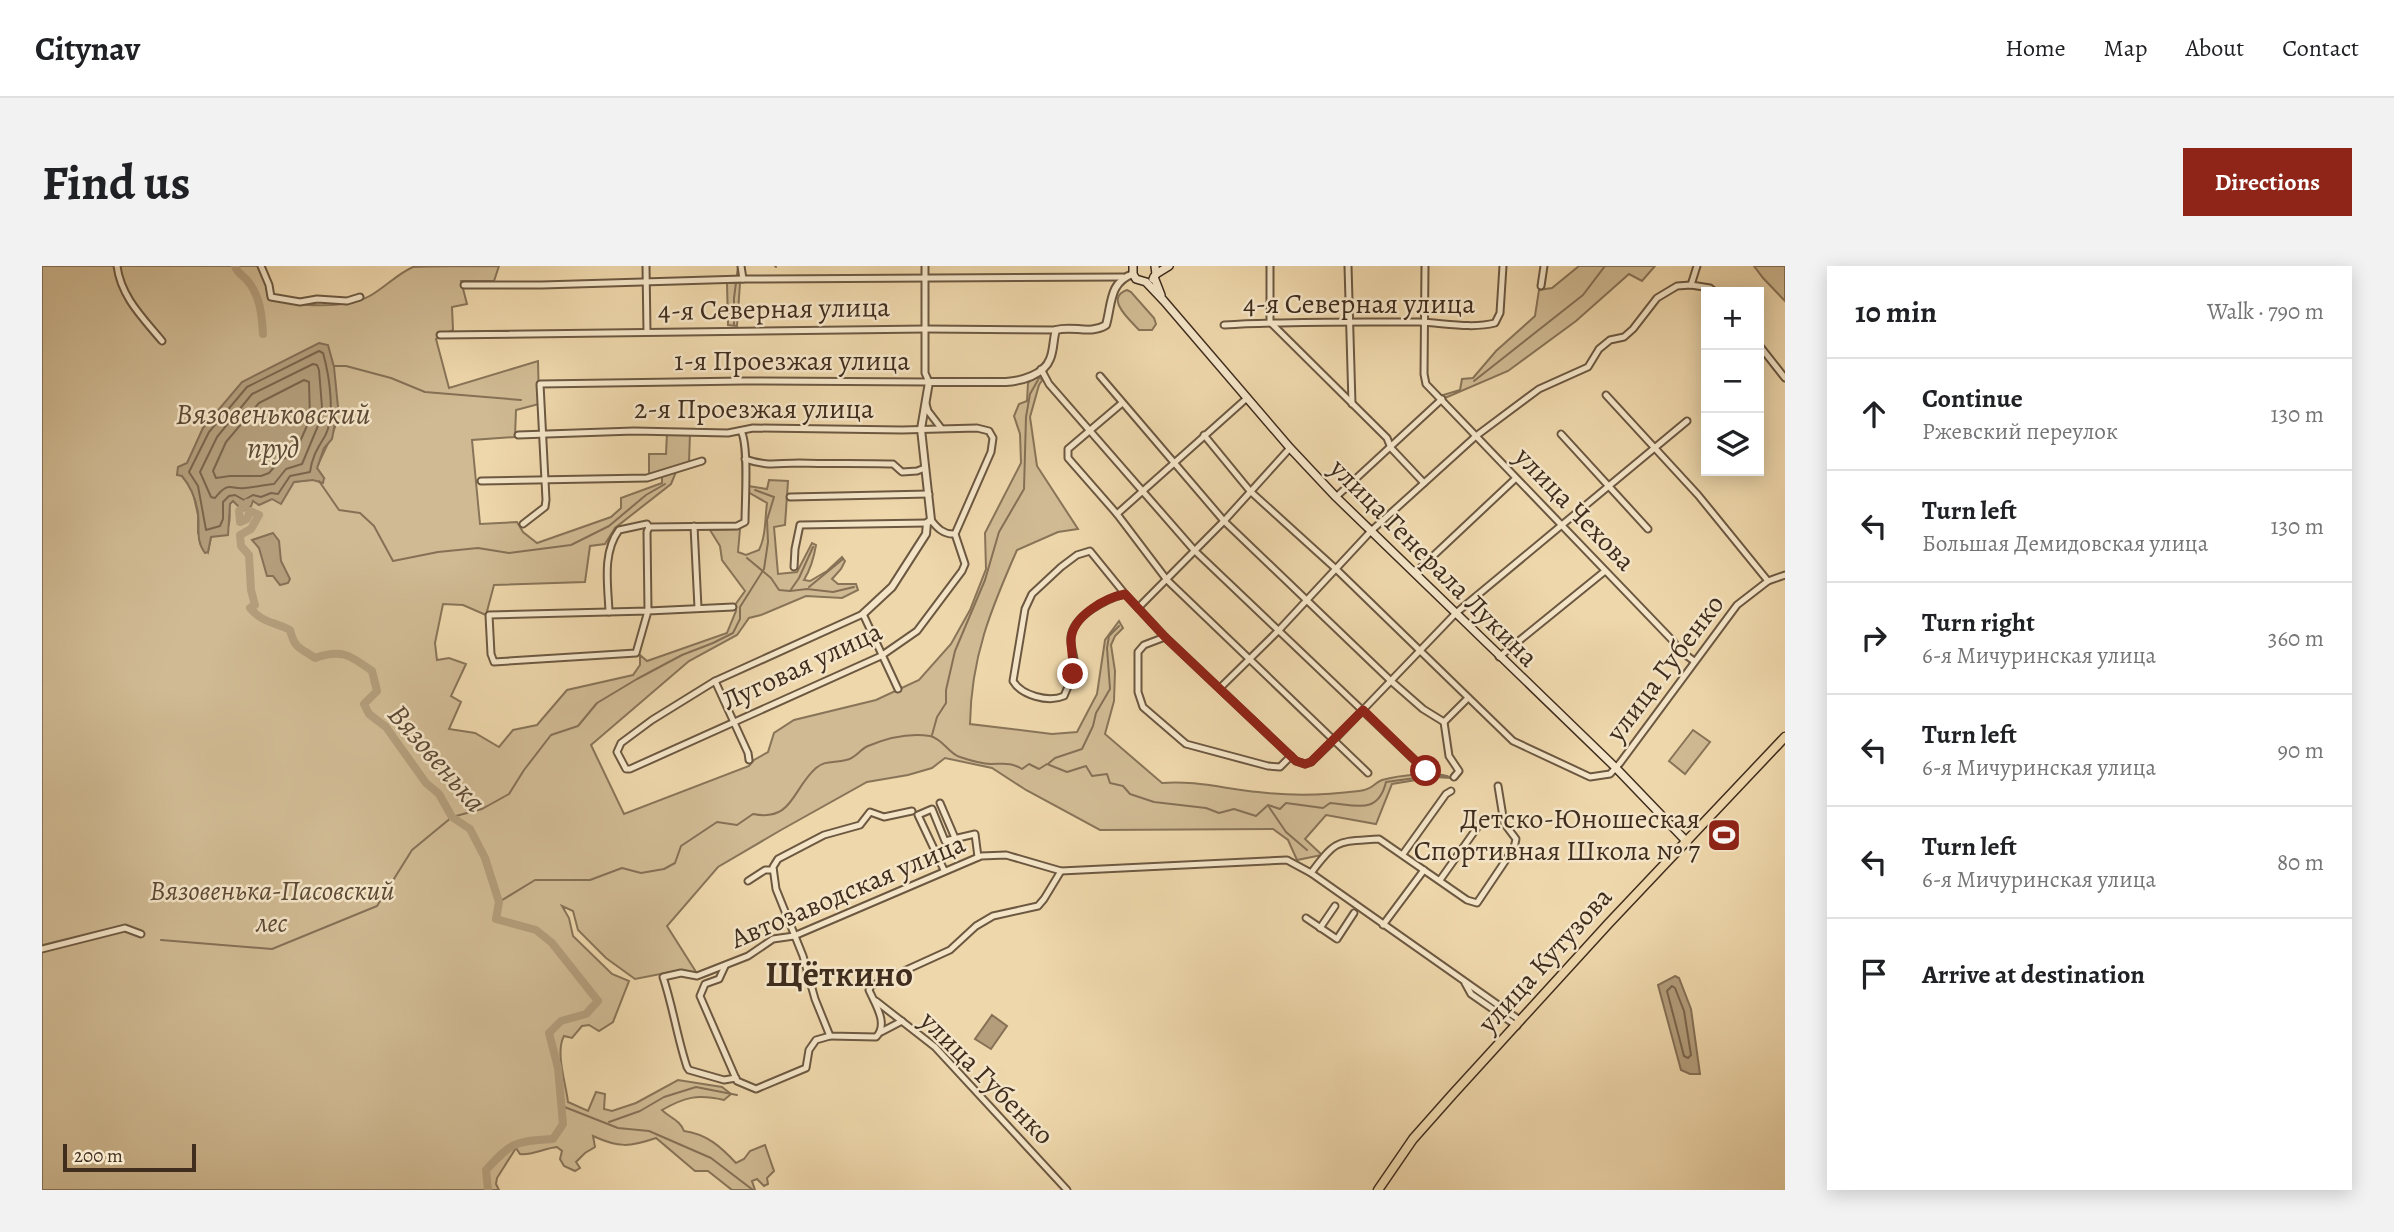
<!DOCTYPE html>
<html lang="en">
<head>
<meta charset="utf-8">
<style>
  :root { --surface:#fff; --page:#f2f2f2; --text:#202124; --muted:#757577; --line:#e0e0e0; --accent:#8f2418 }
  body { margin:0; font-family:Alegreya,serif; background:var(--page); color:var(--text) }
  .controls { position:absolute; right:21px; top:21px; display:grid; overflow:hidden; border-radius:0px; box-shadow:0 4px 18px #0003 }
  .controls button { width:63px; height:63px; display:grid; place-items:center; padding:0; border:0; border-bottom:2px solid var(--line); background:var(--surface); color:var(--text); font:35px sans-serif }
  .scale { position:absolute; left:21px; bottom:18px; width:133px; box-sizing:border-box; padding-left:7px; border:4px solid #402d1e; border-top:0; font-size:19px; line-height:24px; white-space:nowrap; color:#402d1e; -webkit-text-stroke:5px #f4e5c8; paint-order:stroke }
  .stop { position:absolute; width:21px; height:21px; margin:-16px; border:5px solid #8f2418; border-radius:50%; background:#fff }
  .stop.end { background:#8f2418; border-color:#fff; box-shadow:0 2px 7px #0008 }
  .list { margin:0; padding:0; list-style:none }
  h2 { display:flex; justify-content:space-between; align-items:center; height:91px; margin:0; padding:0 28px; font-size:30px }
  h2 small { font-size:23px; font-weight:400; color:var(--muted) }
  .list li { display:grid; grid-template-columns:46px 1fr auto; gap:21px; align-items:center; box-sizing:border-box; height:112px; padding:0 28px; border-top:2px solid var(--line) }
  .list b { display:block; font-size:26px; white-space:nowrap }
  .list p { margin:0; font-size:23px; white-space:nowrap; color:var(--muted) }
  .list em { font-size:23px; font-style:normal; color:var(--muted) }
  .icon { flex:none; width:38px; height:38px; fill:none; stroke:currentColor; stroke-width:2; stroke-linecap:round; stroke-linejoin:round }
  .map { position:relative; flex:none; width:1743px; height:924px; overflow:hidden; border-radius:0px }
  header { display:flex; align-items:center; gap:42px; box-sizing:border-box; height:98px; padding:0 35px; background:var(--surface); border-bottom:2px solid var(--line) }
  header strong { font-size:33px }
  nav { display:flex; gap:38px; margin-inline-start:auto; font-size:24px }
  .intro { display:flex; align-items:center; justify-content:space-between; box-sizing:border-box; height:168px; padding:0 42px }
  h1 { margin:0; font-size:49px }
  .button { padding:18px 32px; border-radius:0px; background:var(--accent); color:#fff; font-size:24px; font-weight:700 }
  main { display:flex; gap:42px; padding:0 42px }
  aside { flex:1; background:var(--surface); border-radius:0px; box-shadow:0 4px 18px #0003 }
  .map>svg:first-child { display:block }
</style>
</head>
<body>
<header>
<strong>Citynav</strong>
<nav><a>Home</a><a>Map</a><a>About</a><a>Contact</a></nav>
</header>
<div class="intro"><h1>Find us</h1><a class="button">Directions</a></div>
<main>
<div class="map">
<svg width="1743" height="924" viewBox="0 0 1743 924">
  <rect width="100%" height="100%" fill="#eed7ab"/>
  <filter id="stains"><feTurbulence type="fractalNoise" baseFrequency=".00286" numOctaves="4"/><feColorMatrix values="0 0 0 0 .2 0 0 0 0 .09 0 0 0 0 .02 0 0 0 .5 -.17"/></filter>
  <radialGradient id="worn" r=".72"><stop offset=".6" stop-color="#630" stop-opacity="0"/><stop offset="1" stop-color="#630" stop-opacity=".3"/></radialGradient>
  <g fill="#d0ba93" stroke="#887458" stroke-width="2" fill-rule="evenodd">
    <path d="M 0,0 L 217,0 L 223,14 L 226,31 C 251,41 307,44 331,28 C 344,20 357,7 371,1 C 381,0 442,0 457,0 L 452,15 L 419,15 L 425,38 L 410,41 L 411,64 L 394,73 L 407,122 L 496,95 L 497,138 L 474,144 L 473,171 L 430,174 L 438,258 L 475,256 L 481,266 L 495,277 L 569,251 L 579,242 L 579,232 L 620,217 L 620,209 L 634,206 L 629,218 L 573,262 L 563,278 L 548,280 L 543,316 L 452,319 L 444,349 L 421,339 L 401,338 L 393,377 L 395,394 L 407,392 L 424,398 L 409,430 L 419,436 L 407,463 L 433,467 L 457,481 L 471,464 L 495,459 L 525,424 L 591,409 L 598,399 L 598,389 L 605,395 L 685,367 L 694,345 L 693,339 L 703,325 L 680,294 L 678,280 L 668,264 L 698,263 L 696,286 L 704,289 L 717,284 C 724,270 723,252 725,237 L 706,226 L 706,220 L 725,223 L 727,214 L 746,215 L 743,259 L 732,261 L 736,308 L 755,306 L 770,277 L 774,279 C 772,291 768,304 762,314 L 768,315 L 785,305 L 800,291 L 803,295 L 799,303 L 790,313 L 796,318 L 814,318 L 816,324 L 800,332 L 764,330 L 719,349 L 707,352 L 695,369 L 647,395 L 549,479 L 582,548 L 707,500 L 712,494 L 726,486 L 732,467 L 752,454 L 834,434 L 877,414 L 909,378 L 928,344 L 944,303 L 943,267 L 979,197 L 978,168 L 972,150 L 977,138 L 985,135 L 986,117 L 992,111 L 1001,113 L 997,119 L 988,151 L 995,200 L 1036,263 L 1016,266 L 975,284 C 949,343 929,391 928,458 L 1010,468 L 1035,466 L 1055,428 L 1063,374 L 1077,355 L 1081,362 L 1073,370 L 1069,379 L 1073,405 L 1072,435 L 1063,468 L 1120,517 C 1152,514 1184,523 1216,526 C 1248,530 1285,529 1317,525 C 1332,523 1330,518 1340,514 C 1354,510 1397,504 1409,512 L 1392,511 L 1350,518 L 1334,558 L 1284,549 L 1263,573 L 1280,589 L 1255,594 L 1246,574 L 1231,563 L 1058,564 L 984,524 L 950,502 L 903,492 L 890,502 L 866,509 L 825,516 L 739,564 L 676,601 L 625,660 L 656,709 L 639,704 L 593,713 L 564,692 L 536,664 L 531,645 L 520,640 L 527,652 L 531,670 L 570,708 L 587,715 L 571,756 L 557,765 L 547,759 L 540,760 L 530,772 L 522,770 C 513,786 524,818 526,836 L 546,845 L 554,826 L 563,828 L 562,843 L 570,845 L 594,837 L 636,814 L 680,821 L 689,828 L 682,834 C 655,828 643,831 620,844 C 628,852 638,854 642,865 C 665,868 679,881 694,897 L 702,893 L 708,885 L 723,879 L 732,905 L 725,912 L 726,918 L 722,920 L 715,913 L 710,915 L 713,924 L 690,924 L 666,905 L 653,905 L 614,872 C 588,881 577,882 551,870 L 553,881 L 543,887 L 534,896 L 538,902 L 533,905 L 522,900 L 518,893 L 520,885 L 515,881 C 503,882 488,890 478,888 L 474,882 L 455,912 L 454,918 L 457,924 L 0,924 ZM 294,158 C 289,174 281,186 275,202 L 282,212 L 252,216 L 211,235 L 191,235 L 187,238 C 189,257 189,266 169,271 L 166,286 L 156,267 L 156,249 L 150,222 L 140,210 L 161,162 Z"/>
    <polygon points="1537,0 1613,0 1600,15 1587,8 1534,55 1466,105 1403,132 1401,129 1418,124 1420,113 1431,112 1454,85 1493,50 1497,24 1510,22"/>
    <polygon points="1712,0 1743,0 1743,35 1721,12"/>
    <polygon points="685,17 698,17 695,60 686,59"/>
    <path d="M 1085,24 L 1089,26 L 1112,52 L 1114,58 L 1110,64 L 1097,64 C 1088,54 1062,32 1085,24 Z"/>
    <polygon points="625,167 648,167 647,197 607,209 607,188 624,188"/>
    <polygon points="1651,464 1668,476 1643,508 1627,495"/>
  </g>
  <g fill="#b39d7b" stroke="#857056" stroke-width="2">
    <path d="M 277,77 L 286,79 L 292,101 L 296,141 L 290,173 L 282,182 L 275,202 L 282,212 L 281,217 L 271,214 L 252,216 L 239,238 L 230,233 L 217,239 L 211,235 L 209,240 L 201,245 L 191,235 L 188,238 L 186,269 L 169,271 L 166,286 L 163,287 C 153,274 158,262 156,247 C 154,233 149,221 140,210 L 135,209 L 136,201 L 145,197 L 161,162 L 200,116 Z"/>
    <polygon points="231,267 237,275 239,295 248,313 246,317 238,319 231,310 225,310 217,282 210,274"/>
    <polygon points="1633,710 1637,712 1649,743 1658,808 1648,808 1639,804 1616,719"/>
    <polygon points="950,749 965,760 949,783 933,773"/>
  </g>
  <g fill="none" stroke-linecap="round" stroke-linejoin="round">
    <g stroke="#7a654c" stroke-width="2">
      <path d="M 277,85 L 281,87 C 287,108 294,150 283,170 C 276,182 270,190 268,206 L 248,210 L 236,228 L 229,227 L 219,231 L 211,229 L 202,234 L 193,229 L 187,230 L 181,236 L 181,253 L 178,260 L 164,264 L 156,220 L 147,206 L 167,166 L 205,121 Z"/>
      <path d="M 271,98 L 275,99 L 277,104 L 280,141 L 278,155 L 260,198 L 244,203 L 232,218 C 222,219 213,221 203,222 C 188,224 187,214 173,232 L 169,231 L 158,206 L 175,171 L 210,128 Z"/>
      <polygon points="262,114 267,116 268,153 252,189 238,194 227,207 219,210 188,210 174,212 171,205 184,176 217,137"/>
      <polygon points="1630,720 1633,722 1642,745 1649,789 1646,792 1642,790 1625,725"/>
    </g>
    <g stroke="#857056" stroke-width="2">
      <polyline points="733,0 734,1"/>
      <polyline points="692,59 692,32 696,1"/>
      <polyline points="292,100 304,100 349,112 383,126 479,134"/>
      <polyline points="1432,115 1541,29 1563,0"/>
      <polyline points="277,215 297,244 318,247 332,260 351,295 396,286 436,282 467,287 529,279 567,260 604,229 623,218"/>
      <polyline points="705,292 729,312 737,324 748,325 757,312 771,281"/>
      <polyline points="767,321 801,293"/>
      <polyline points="748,325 765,323 791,326 812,321"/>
      <polyline points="890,469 895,451 904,437 904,424 913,385 943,314 957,266 982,223 984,151 988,128 996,114"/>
      <polyline points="1007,497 1013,492 1040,483 1051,460 1054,447 1068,423 1065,382 1067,370 1077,360"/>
      <polyline points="1227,541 1244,566 1265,584"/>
      <path d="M 457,636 L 493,614 L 548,614 L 580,602 L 599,607 L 622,603 L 633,597 L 639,580 L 675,556 L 695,559 L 711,548 C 751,556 750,523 774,502 C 783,494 793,497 804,494 C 814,492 817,484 826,480 C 845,472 868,467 888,470 C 901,473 907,488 918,491 C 927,494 940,498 949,498 C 962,498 969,496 980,503 L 987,498 L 997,503 L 1005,498 L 1025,506 L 1044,500 L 1050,510 L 1065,508 L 1068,517 L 1081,520 L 1088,528 L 1112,536 L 1164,542 L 1177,547 L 1192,543 L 1214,550 L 1226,539 L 1238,543 L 1244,537 L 1281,542 L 1288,537 C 1314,539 1336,549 1344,516 L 1388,510 L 1405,510"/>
      <polyline points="119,674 230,683 335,640 370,584 410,551 440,543 467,528 482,504 509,469 536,460 555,437 595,413 640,389 671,377 691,367 698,353 698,341 722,303 726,276 725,254 732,231 713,224"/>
      <polyline points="520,840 576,862 607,865 669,892 711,924"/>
      <polyline points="567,856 598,845 622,831 654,821 695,829"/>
    </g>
    <g stroke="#b39d7b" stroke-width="8">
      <path d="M 193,0 C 195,7 199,8 204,13 C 218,28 220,49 221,68"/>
      <path d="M 205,237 L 197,245 L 198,256 L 205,253 L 208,245 L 217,249 L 209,263 L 198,269 L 199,280 L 207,289 L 209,324 L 213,339 L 208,342 C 222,358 231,355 248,364 C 253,384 259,382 273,392 C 300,382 309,390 330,405 L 335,425 L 322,438 L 327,448 L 344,461 L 384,517 L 397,528 L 410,551 L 428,563 L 443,592 L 457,636 L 454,653 L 494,664 L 510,677 L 556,735 L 544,748 L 519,755 L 507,767 L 516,802 L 521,858 L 511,873 C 472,876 471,875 444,904 L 446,924"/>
    </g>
    <g stroke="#6c5841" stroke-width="9">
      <g id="minor">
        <path d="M 75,0 C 79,31 101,52 120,75"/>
        <polyline points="219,0 227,19 229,31 258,36 275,33 305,35 318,31"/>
        <polyline points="604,0 605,66"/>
        <polyline points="699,0 701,13"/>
        <polyline points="1228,0 1228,56 1345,172 1349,182 1382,217"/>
        <polyline points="1306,0 1310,138"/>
        <polyline points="1383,0 1382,108 1384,118 1631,375 1637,384 1652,395"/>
        <polyline points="422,19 500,19 701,13 1081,11"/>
        <polyline points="1649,19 1655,0"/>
        <polyline points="1499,20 1502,0"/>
        <path d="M 1182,59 C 1247,55 1312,56 1377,56 C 1402,57 1429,63 1453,57 L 1458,47 L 1461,0"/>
        <polyline points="398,69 884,63 1014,64"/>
        <polyline points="1717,79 1743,112"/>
        <polyline points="999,103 1007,118 1152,284 1384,505"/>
        <polyline points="1058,110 1182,255 1349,415 1381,443 1402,456"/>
        <polyline points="1564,129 1656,229 1726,315"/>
        <polyline points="884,138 886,145 899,162"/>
        <polyline points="1079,138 1026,183 1026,192 1075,248 1125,314 1326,507"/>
        <polyline points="1519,168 1606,263"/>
        <polyline points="476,169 592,165 686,167 711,162 860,164 935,162 947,165 951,172 949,186 913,268 923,298 920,305 875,365 839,390 588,503 584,503 575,486 579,477 610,454 673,415 821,348 856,423"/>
        <polyline points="1162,169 1208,225 1294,303 1471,475 1548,511 1568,508 1578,497 1695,339 1726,315 1743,309"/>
        <path d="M 703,193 C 726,201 735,197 757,197 C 788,198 820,197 851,198 L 860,206 L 875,205 L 883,202"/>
        <polyline points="439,215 605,212 660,195"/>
        <polyline points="748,231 887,228"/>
        <polyline points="1294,231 1400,133"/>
        <polyline points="1075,248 1205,132"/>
        <path d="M 889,254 C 895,262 902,269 913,268"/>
        <polyline points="481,258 503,241 504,234 498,118 702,115 887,116 883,107 883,0"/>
        <polyline points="652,260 656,342"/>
        <polyline points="607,261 605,266 606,345 594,387 452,396 449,388 447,349 606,345 691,341"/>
        <polyline points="752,301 753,283 758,259 885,257"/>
        <polyline points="1373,307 1473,213"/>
        <path d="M 1083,328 C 1065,332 1031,350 1029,371 C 1028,378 1031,386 1032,393 C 1033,407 1027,418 1022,430 C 1006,437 979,429 971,415 L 983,343 L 990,328 L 1019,301 L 1035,289 L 1048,285 L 1083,328 L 1123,371 L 1254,495 L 1263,498 L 1269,496 L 1293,473 L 1414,347 L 1645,155"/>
        <polyline points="1096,342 1182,255 1248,182"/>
        <path d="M 567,346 C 566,319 560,287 577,264 L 605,258 L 607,261 L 695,260 L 703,256 C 703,236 707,179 699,165"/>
        <polyline points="1123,371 1102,379 1096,386 1096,426 1101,441 1144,478 1226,500 1238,501 1249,490"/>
        <polyline points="1457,391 1563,305"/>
        <polyline points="673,415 706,487 707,494"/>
        <polyline points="1178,422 1237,364 1329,265 1434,170 1497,123 1546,101 1557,83 1568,74 1582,71 1591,63 1615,32 1635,20 1649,19 1668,22 1673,26"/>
        <polyline points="1412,511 1417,505 1407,490 1402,456 1426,432"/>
        <polyline points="898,537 913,572"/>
        <path d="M 870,545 L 842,551 L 828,546 L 818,559 L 782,569 L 736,593 L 731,601 L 734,623 L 761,690 L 773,733 L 788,770 L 834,771 C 847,758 833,738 827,724 L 829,720 L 908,684 L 934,660 L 951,650 L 996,640 L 1002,633 L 1019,605"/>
        <polyline points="1361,588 1404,528 1409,525"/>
        <polyline points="902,604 876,549 890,543 903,575 933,568 936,591"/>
        <path d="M 1269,607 C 1295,572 1295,576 1337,573 L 1425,634 L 1435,637 L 1472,582 L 1474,573 L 1462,557 L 1456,520"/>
        <polyline points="1398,614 1437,559"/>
        <polyline points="706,615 723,604 731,604"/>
        <polyline points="1264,652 1295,673 1312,647"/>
        <polyline points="1341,659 1382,604"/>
        <polyline points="1278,662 1293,640"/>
        <polyline points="0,683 83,662 99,668"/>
        <polyline points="683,700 677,713 663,718 658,730 695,815 714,823 764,802 767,784 774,774 788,770"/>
        <polyline points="1423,717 1429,728 1475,760"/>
        <polyline points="834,735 893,781 1025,924"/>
        <polyline points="839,766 860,755"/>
        <path d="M 694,812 L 682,814 L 647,804 L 645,801 C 635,771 631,741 621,711 L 639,707 L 655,710 L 706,690 L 731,673 L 752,670 L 939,590 L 964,589 L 1019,605 L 1245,594 L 1269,607 L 1479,755"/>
      </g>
    </g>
    <g stroke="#6c5841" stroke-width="10">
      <path id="tertiary" d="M 821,348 L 850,321 L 884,268 L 885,257 L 889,254 L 879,163 L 887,116 L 964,116 C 979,115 1002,109 1008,93 C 1012,84 1011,73 1014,64 C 1031,59 1048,69 1064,59 C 1070,38 1067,16 1091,8"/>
    </g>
    <g stroke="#402d1e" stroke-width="10">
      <g id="secondary">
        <polyline points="1091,0 1091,8 1094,13 1104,16 1122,35 1248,182 1294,231 1573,501 1645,576"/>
        <polyline points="1114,8 1127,0"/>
        <polyline points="1112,11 1119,29"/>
        <polyline points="1111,13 1114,8 1113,0"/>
      </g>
    </g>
    <g stroke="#402d1e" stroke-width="11">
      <polyline id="primary" points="1336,924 1371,873 1410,829 1567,657 1743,471"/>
    </g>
    <use href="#minor" stroke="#f4e5c8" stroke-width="5"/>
    <use href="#tertiary" stroke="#f4e5c8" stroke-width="6"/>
    <use href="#secondary" stroke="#f4e5c8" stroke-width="7"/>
    <use href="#primary" stroke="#eed7ab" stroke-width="8"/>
  </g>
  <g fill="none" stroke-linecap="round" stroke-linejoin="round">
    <path stroke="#8f2418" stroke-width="9" d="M 1031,408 C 1032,396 1029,385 1029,374 C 1030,350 1063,332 1083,328 L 1123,371 L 1254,495 L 1263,498 L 1269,496 L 1321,444 L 1384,505"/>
  </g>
  <defs>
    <g id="stadium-square" transform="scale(1.75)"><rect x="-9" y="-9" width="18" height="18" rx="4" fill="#8f2418" stroke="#f4e5c8"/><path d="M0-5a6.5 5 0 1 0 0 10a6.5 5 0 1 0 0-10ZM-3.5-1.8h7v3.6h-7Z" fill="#fff"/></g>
  </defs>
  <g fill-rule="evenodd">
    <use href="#stadium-square" x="1682" y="569"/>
  </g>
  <g text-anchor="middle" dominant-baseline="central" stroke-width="5" stroke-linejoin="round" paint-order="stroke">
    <g font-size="28" fill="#402d1e" stroke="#f4e5c8">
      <text x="1317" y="38">4-я Северная улица</text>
      <text transform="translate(732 43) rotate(-1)">4-я Северная улица</text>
      <text x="750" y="95">1-я Проезжая улица</text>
      <text x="712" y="143">2-я Проезжая улица</text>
      <text transform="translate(1533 243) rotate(46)">улица Чехова</text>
      <text transform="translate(1392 297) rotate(45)">улица Генерала Лукина</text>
      <text transform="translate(760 400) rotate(-25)">Луговая улица</text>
      <text transform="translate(1623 402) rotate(-53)">улица Губенко</text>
      <text transform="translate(806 625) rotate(-23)">Автозаводская улица</text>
      <text transform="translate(1503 694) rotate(-48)">улица Кутузова</text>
      <text transform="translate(945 812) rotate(45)">улица Губенко</text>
    </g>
    <g font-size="28" fill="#402d1e" stroke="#f4e5c8" text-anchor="end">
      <text x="1658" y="553">Детско-Юношеская<tspan x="1658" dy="32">Спортивная Школа № 7</tspan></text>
    </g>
    <g font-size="28" font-style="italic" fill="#5d4935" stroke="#f4e5c8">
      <text x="230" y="625">Вязовенька-Пасовский<tspan x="230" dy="32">лес</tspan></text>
    </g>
    <g font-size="30" font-style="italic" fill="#5d4935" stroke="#f4e5c8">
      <text x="231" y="148">Вязовеньковский<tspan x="231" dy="34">пруд</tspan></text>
      <text transform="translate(395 492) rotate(49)">Вязовенька</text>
    </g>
    <g font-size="35" font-weight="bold" fill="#402d1e" stroke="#f4e5c8">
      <text x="797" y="708">Щёткино</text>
    </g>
  </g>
  <rect width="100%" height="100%" filter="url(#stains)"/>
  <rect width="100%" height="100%" fill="url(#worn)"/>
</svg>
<div class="controls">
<button>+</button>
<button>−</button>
<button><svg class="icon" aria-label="layers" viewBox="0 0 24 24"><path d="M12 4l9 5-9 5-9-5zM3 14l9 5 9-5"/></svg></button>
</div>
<div class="scale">200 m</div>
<div class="stop" style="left:1384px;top:505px"></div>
<div class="stop end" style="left:1031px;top:408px"></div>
</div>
<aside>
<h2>10 min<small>Walk · 790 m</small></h2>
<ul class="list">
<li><svg class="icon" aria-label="ahead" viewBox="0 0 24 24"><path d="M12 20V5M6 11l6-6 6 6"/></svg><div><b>Continue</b><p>Ржевский переулок</p></div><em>130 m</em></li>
<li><svg class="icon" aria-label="left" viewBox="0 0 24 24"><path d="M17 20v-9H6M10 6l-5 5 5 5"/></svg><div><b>Turn left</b><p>Большая Демидовская улица</p></div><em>130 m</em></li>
<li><svg class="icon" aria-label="right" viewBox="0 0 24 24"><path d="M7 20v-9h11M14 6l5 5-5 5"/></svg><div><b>Turn right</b><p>6-я Мичуринская улица</p></div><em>360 m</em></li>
<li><svg class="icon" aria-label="left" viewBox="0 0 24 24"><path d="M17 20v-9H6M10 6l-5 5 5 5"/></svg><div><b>Turn left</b><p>6-я Мичуринская улица</p></div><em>90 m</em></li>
<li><svg class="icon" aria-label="left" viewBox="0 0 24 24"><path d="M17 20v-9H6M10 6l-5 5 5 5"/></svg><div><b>Turn left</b><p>6-я Мичуринская улица</p></div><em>80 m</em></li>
<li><svg class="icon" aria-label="arrive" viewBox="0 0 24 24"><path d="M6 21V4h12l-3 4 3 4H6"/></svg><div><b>Arrive at destination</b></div></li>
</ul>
</aside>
</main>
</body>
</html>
